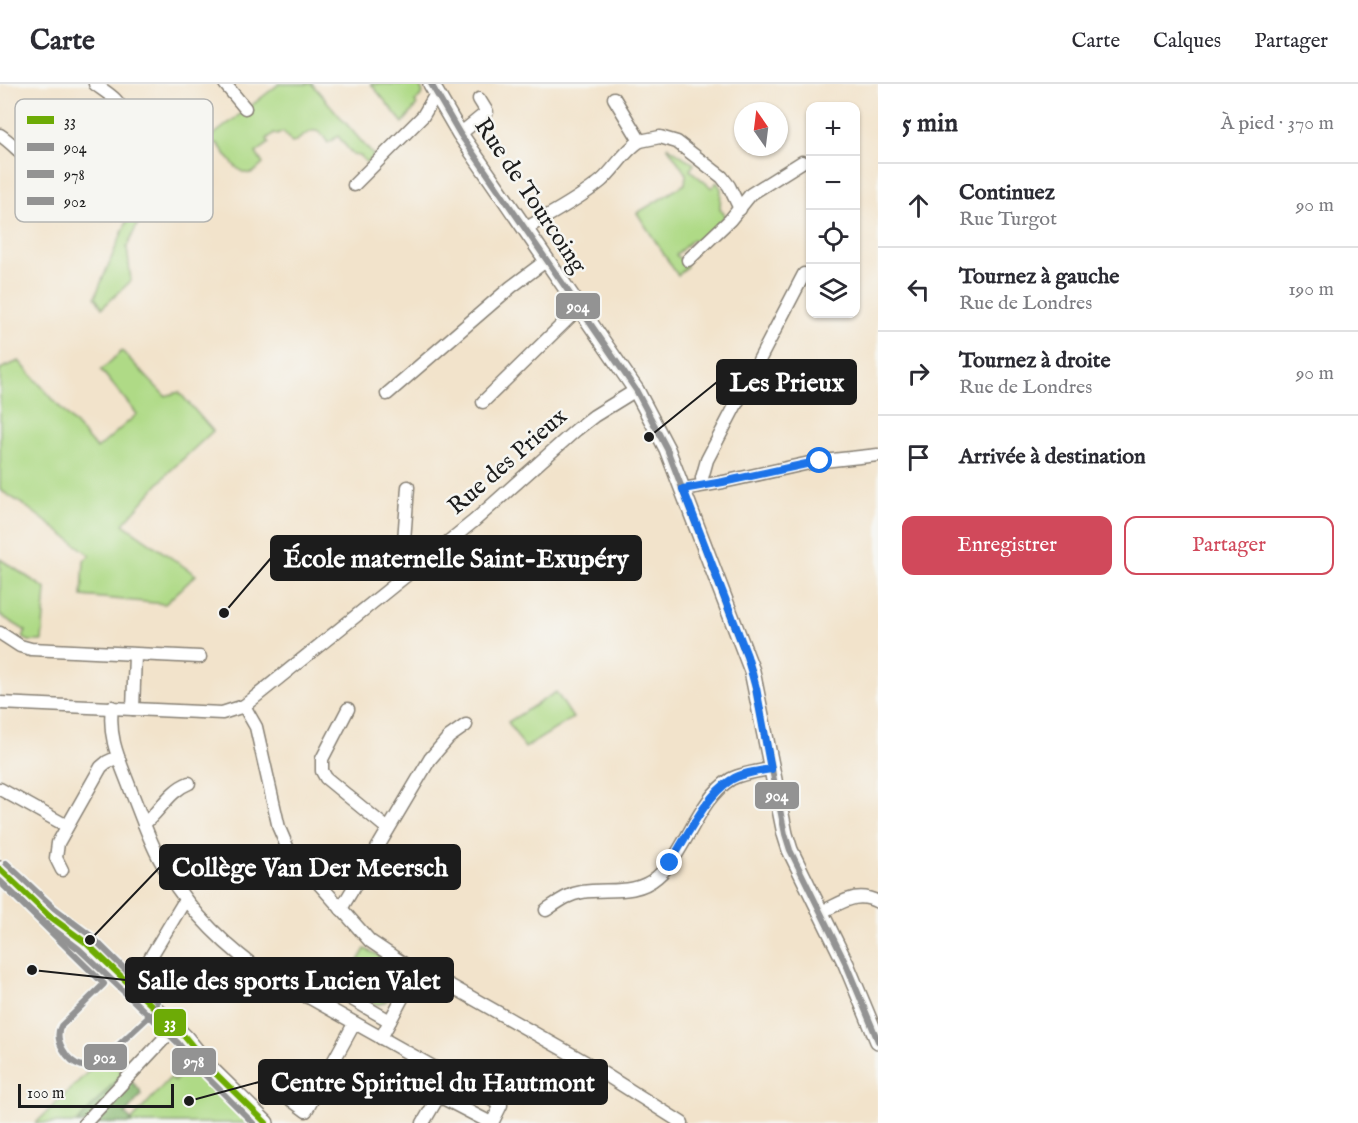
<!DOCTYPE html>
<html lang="fr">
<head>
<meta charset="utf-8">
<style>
  :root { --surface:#fff; --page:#f2f2f3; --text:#2b2b33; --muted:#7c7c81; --line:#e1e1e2; --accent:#d1495b }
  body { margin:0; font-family:"IM FELL English",serif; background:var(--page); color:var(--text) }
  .controls { position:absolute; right:18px; top:18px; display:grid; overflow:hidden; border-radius:12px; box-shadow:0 2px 4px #0004 }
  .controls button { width:54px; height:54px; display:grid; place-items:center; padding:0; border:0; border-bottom:2px solid var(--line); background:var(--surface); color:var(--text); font:30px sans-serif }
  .compass { position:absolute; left:734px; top:18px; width:54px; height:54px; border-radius:50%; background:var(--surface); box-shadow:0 2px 4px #0004; rotate:346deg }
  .scale { position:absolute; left:18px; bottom:15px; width:156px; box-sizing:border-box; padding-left:6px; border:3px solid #1c1c1c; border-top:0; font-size:16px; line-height:21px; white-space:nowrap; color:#1c1c1c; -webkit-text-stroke:4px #f6f6f2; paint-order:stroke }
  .stop { position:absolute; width:18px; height:18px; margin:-14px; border:4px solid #1a73e8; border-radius:50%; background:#fff }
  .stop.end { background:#1a73e8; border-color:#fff; box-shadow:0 2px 6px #0008 }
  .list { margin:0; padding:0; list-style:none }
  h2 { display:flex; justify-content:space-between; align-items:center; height:78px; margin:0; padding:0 24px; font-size:26px }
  h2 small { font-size:20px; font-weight:400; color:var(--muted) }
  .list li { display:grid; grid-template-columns:39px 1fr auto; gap:18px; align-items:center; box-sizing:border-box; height:84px; padding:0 24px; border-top:2px solid var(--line) }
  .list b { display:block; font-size:22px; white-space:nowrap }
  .list p { margin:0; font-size:20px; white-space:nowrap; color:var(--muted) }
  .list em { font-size:20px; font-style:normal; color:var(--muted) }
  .actions { display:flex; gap:12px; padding:18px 24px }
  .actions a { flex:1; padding:14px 0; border:2px solid var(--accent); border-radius:12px; text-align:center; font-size:21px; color:var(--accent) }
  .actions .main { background:var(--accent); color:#fff }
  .icon { flex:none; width:33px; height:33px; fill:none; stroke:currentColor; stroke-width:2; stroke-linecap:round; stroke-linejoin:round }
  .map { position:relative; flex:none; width:878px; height:1039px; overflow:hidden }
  header { display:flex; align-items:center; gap:36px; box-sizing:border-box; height:84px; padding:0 30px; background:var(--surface); border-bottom:2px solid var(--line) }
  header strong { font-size:28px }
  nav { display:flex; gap:33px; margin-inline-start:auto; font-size:21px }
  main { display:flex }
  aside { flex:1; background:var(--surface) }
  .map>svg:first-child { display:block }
</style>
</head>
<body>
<header>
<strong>Carte</strong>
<nav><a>Carte</a><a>Calques</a><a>Partager</a></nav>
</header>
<main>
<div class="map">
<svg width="878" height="1039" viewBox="0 0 878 1039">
  <rect width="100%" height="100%" fill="#f6f6f2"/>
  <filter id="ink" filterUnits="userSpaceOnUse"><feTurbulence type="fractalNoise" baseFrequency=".0167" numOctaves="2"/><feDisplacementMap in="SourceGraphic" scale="12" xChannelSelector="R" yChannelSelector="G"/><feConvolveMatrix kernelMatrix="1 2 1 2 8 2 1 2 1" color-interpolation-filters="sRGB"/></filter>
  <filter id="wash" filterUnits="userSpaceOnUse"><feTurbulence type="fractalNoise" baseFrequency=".008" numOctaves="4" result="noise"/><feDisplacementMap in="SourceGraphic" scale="24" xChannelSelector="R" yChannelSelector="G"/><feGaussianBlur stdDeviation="1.35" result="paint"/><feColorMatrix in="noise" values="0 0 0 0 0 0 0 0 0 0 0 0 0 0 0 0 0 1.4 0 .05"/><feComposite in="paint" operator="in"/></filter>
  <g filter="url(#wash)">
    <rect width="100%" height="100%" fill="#f2e3cb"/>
    <g fill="#afda86" stroke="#667b51" stroke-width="1.5">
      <path d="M 279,0 L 312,0 L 374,72 L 367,79 L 360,72 L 353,71 L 338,52 L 328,59 C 314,36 309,51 292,59 L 283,48 L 277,51 L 274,49 L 267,55 L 269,59 L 256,69 L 263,80 C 260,83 255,88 251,89 C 238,93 225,68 218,60 L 214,61 L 175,91 L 155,109 L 147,119 L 127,163 L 131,197 L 102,224 L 95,213 L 135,118 L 158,94 Z"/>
      <polygon points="371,0 419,0 423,9 415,18 417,21 403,39"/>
      <polygon points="667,62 694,80 690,86 712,104 717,98 721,105 720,125 725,131 723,138 699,161 693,155 676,171 687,182 678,192 637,129 685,100 686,90"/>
      <polygon points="122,267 165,312 179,308 213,347 169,388 123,440 196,491 165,520 82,512 84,476 90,471 24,421 0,406 0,285 19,277 97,365 137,330 101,286"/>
      <polygon points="0,475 46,505 42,557 29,557 23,554 26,547 0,531"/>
      <polygon points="556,608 573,634 525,664 508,638"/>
      <path d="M 365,865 C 375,870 396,877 400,889 C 404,897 387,922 377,920 C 366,919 353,907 343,902 Z"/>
      <polygon points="105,971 123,989 77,1039 36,1039"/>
      <polygon points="190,979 252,1039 129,1039 170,994 175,997"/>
    </g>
    <polygon fill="#8bba73" stroke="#546b48" stroke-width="1.5" points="123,989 140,1006 141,1011 125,1030 132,1037 129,1039 77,1039"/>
  </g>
  <g filter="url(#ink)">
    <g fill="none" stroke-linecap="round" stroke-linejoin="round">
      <g stroke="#878074" stroke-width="15">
        <g id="minor">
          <polyline points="225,0 245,24"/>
          <polyline points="614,14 640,57 660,53 677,58 722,93 729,102 740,125"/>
          <path d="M 123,37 C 153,40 157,55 175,76"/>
          <polyline points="460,50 487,28 479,15"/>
          <path d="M 0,51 C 17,62 28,81 49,84 C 73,87 129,57 123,29 C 120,15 105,8 95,0"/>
          <polyline points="354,101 423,32 436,10"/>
          <path d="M 525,145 C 550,130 578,116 601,97 C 615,85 624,67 640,57"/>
          <polyline points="688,176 730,136 751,110 802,78"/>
          <polyline points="387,310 511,203 547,176"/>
          <polyline points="483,318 579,224"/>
          <polyline points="703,401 702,394 707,376 804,190"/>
          <polyline points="408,403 404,457 406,464 419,481"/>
          <polyline points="683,405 723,398 814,378 878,371"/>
          <polyline points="0,549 20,562 31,565 200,573"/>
          <polyline points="0,619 222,629 244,622 474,437 576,346 594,332 636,306"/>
          <polyline points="244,622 256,643 279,744 288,765 370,857 416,888 437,894 587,979 682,1039"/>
          <path d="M 112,623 C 108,656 120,677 131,707 C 140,729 148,753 159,774 C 182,818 215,853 255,883 L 501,1021 L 492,1039"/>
          <polyline points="133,625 135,571"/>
          <polyline points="348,625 322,675 322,687 326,694 388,745"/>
          <polyline points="0,705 67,742"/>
          <path d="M 144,740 C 160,727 170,706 189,699"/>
          <polyline points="62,786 56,774 58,759 101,683 107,678 118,673"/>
          <polyline points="341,825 430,675 449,653 466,641"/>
          <path d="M 546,826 C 558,818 568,810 582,808 C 608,804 635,812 657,793 C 687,768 697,716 731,695 C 743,689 758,687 771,685"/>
          <path d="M 821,828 C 842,819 857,806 878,818"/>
          <polyline points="177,885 165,904 144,884 185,816"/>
          <polyline points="307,913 317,895 390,937"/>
          <polyline points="381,954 416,888"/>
          <polyline points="316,1010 299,1001 290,1015 306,1027 354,940"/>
          <polyline points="439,1012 491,1039"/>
          <polyline points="85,1039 175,943"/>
          <polyline points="423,1039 450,993"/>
        </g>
      </g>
      <g stroke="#878074" stroke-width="18">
        <g id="major">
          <polyline points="431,0 460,50 636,306 667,365 752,587 785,750 790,766 846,880 878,957"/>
          <polyline points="0,785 48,831 85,858 185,953 212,986 266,1039"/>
        </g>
      </g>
      <use href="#minor" stroke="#fff" stroke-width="12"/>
      <use href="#major" stroke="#fff" stroke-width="15"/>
      <g stroke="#f6f6f2" stroke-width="10">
        <polyline id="bus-1" points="0,785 48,831 85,858 185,953 212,986 266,1039"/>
      </g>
      <g stroke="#f6f6f2" stroke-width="10">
        <polyline id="bus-2" points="431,0 460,50 636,306 667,365 752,587 785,750 790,766 846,880 878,957"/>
      </g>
      <g stroke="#f6f6f2" stroke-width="10">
        <polyline id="bus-3" points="0,797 42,837 79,865 178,959 206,992 253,1039"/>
      </g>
      <g stroke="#f6f6f2" stroke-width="10">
        <path id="bus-4" d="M 0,798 L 104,900 L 61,942 C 53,955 67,978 82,982 C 87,983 93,982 97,981 L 156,926 L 157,917 L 91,852 L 54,824 L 6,779"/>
      </g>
      <use href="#bus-1" stroke="#6dab06" stroke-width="6"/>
      <use href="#bus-2" stroke="#939393" stroke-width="6"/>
      <use href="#bus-3" stroke="#939393" stroke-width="6"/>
      <use href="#bus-4" stroke="#939393" stroke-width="6"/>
    </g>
  </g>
  <g fill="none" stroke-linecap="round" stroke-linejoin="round" filter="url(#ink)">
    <path stroke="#1a73e8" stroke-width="8" d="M 670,779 C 686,754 706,711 731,696 C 742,689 758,687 771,685 L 756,604 L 747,572 L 683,405 L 723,398 L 820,377"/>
  </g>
  <g text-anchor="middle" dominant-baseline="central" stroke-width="5" stroke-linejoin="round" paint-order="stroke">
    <g font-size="24" fill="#1c1c1c" stroke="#f6f6f2">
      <text transform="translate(530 112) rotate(56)">Rue de Tourcoing</text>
      <text transform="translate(508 378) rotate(-41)">Rue des Prieux</text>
    </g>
  </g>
  <rect x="15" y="15" width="198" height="123" rx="9" fill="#f6f6f2" stroke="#b5b5b2" stroke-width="1.5"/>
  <rect x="27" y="32" width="27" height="8" fill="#6dab06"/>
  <rect x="27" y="59" width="27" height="8" fill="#939393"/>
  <rect x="27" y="86" width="27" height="8" fill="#939393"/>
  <rect x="27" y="113" width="27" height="8" fill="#939393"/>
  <g font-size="16" fill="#1c1c1c">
    <text x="64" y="42">33</text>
    <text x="64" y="69">904</text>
    <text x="64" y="96">978</text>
    <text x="64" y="123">902</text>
  </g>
  <path fill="none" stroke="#1c1c1c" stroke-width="2" d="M649 353L717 298M224 529L271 474M90 856L160 783M32 886L126 896M189 1017L259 998"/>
  <g fill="#1c1c1c" stroke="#f6f6f2" stroke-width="2">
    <circle cx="649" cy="353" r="6"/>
    <circle cx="224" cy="529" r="6"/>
    <circle cx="90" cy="856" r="6"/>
    <circle cx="32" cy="886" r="6"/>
    <circle cx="189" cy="1017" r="6"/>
  </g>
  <g fill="#1c1c1c" stroke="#1c1c1c" stroke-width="2">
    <rect x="717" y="276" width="139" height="44" rx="6"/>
    <rect x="271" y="452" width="370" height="44" rx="6"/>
    <rect x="160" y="761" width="300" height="44" rx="6"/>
    <rect x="126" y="874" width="327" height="44" rx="6"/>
    <rect x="259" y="976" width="348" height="44" rx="6"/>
  </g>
  <g font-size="26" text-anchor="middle" font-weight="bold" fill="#fff">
    <text x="787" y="307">Les Prieux</text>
    <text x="456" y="483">École maternelle Saint-Exupéry</text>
    <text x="310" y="792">Collège Van Der Meersch</text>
    <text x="289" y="905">Salle des sports Lucien Valet</text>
    <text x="433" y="1007">Centre Spirituel du Hautmont</text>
  </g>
  <g stroke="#f6f6f2" stroke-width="2">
    <rect x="555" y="208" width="46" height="28" rx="6" fill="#939393"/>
    <rect x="754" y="697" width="46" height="29" rx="6" fill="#939393"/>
    <rect x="153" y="924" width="34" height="29" rx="6" fill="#6dab06"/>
    <rect x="83" y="959" width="45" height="28" rx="6" fill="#939393"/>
    <rect x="171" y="963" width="46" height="29" rx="6" fill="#939393"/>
  </g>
  <g font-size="16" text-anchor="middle" font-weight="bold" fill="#fff">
    <text x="578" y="228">904</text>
    <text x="777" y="717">904</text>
    <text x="170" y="944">33</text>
    <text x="105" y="979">902</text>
    <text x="194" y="983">978</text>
  </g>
</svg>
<div class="controls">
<button>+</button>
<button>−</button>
<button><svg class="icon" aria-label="locate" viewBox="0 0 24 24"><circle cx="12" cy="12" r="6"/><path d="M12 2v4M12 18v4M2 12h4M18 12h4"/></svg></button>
<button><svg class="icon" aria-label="layers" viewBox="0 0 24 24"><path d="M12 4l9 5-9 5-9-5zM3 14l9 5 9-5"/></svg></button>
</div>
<svg class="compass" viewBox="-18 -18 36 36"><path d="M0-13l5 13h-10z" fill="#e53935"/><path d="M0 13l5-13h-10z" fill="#7c7c81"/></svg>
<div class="scale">100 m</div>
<div class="stop" style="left:820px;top:377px"></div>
<div class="stop end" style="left:670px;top:779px"></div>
</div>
<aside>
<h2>5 min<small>À pied · 370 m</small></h2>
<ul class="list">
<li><svg class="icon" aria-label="ahead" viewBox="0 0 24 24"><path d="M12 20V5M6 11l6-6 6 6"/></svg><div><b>Continuez</b><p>Rue Turgot</p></div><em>90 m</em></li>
<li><svg class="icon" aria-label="left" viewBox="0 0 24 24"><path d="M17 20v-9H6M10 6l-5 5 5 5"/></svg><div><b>Tournez à gauche</b><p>Rue de Londres</p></div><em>190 m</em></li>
<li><svg class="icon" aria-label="right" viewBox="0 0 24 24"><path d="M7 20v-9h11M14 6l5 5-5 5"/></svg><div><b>Tournez à droite</b><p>Rue de Londres</p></div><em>90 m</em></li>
<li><svg class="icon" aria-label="arrive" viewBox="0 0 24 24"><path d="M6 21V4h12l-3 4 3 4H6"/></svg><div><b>Arrivée à destination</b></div></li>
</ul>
<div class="actions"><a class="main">Enregistrer</a><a>Partager</a></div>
</aside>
</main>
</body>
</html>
